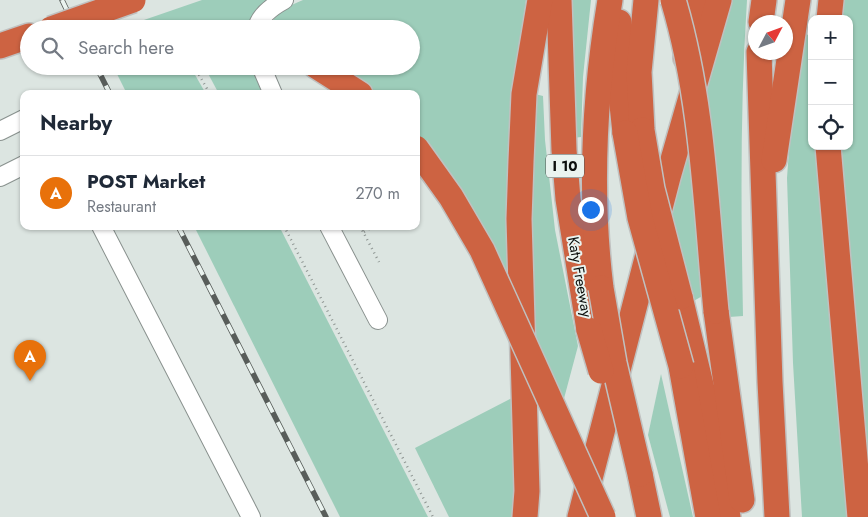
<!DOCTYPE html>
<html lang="en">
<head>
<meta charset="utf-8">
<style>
  :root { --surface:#fff; --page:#f2f2f3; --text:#1f2937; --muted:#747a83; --line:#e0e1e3; --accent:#d1491a }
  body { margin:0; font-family:Jost,sans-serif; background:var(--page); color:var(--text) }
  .controls { position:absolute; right:15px; top:15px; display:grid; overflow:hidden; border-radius:10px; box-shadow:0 1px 4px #0004 }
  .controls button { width:45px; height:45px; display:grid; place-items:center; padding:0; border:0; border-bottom:1px solid var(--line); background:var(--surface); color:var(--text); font:25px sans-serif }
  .compass { position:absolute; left:748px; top:15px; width:45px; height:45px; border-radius:50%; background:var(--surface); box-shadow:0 1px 4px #0004; rotate:49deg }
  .you { position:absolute; left:590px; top:209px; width:18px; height:18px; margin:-12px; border:4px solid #fff; border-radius:50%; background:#1a73e8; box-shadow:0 0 0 8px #1a73e833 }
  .badge { display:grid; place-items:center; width:32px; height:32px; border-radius:50%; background:var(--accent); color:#fff; font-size:16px; font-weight:700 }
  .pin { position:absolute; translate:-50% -41px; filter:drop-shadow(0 1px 2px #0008) }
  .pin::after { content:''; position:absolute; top:26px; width:18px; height:15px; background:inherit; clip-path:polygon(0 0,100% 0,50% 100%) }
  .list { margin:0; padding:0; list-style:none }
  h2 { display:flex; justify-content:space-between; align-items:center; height:65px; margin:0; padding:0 20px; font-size:21px }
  h2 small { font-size:16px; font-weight:400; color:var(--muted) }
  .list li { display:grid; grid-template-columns:32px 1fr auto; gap:15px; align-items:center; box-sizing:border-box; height:75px; padding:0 20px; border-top:1px solid var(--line) }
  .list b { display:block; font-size:19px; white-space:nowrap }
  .list p { margin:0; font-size:16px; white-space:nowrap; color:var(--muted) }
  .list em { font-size:16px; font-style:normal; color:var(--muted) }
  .icon { flex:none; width:28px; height:28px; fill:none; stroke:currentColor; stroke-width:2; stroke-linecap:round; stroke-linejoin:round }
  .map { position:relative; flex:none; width:868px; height:517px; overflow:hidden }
  .search { position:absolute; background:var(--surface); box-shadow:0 1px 4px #0004; left:20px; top:20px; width:400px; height:55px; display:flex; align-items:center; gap:12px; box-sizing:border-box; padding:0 18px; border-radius:28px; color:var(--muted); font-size:19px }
  .panel { position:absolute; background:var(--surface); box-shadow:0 1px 4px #0004; left:20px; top:90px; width:400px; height:140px; border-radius:10px }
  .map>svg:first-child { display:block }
</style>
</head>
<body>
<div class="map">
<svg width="868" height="517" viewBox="0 0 868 517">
  <rect width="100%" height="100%" fill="#dce5e1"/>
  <g fill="#9dcdba">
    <polygon points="202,0 269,0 253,15 247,29 179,25 143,26 141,21"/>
    <path d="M 303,0 L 526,0 L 514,86 L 511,291 L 451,182 L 416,134 L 416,94 L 372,94 L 334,66 L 411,66 L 411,29 L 269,29 C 275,12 287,7 303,0 Z"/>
    <polygon points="571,0 591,0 583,77 581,137 573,138"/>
    <path d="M 723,0 L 747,0 C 740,106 741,211 743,316 L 729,317 L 704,70 Z"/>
    <polygon points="840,0 868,0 868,457 837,146 849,146 849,19 838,19"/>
    <polygon points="805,34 812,36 812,146 815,146 850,517 802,517 793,363 787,178 793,93"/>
    <polygon points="113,66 190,66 206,94 127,94"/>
    <polygon points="204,66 252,66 262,94 219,94"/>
    <polygon points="535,94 543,96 545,140 555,230 578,346 562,406 534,342 531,227"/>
    <polygon points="689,131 706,294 690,303 665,211"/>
    <polygon points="194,226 279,226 428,517 340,517"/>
    <polygon points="661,374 693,517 670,517 648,435"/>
    <polygon points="514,397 514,517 449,517 415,448"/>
  </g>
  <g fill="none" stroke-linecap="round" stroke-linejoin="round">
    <g stroke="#89918e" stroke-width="20">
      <g id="minor">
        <path d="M 257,29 C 259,16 273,6 284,0"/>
        <polyline points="261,66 273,94"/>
        <polyline points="0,131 24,119"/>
        <polyline points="0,177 24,165"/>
        <polyline points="101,226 251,517"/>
        <polyline points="329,226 378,320"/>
      </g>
    </g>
    <g stroke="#c0c1c0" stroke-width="28">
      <g id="highway">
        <polyline points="559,0 564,150 568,199 589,330"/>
        <polyline points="829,19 831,0"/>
        <polyline points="619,22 620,86 625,133"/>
        <polyline points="761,22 764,0"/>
        <polyline points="0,46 29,36"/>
        <polyline points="759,52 770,382 777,517"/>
        <polyline points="686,58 700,0"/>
        <polyline points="316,66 360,94"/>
        <polyline points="642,130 639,72 646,0"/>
        <polyline points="828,146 860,517"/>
        <polyline points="774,160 798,0"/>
        <path d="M 601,288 C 589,191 594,96 610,0"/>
        <polyline points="680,297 708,414 728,517"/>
        <polyline points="716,311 742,500"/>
        <polyline points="681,366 708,517"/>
        <polyline points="640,474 649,517"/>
        <polyline points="525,517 527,491 519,219 521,161 524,94 540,0"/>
        <polyline points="580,517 668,177 719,0"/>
      </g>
    </g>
    <g stroke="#8e9592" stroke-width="2.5" stroke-dasharray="1 4" stroke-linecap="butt">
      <polyline points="194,66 210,94"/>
      <polyline points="284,226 433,517"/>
      <polyline points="360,226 379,262"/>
      <polyline points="364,232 371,228"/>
    </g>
    <use href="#minor" stroke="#fff" stroke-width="18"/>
    <use href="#highway" stroke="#cd6342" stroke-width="25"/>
    <g stroke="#585d5a" stroke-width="5.5">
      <g id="rail">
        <polyline points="62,0 76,29"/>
        <polyline points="96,66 110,94"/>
        <polyline points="178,226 326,517"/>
      </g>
    </g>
    <use href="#rail" stroke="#eaf3ef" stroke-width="4" stroke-dasharray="11" stroke-linecap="butt"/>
    <g stroke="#c0c1c0" stroke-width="28" stroke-linecap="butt">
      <g id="highway-bridge">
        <path d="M 673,0 C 703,100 706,208 716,311"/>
        <polyline points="51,29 133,0"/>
        <polyline points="642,130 652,189 680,297"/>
        <polyline points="625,133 640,218 681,366"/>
        <polyline points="416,148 451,197 482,250 603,517"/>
        <polyline points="601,288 614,363 640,474"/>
        <polyline points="589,330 601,371"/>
      </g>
    </g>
    <use href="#highway-bridge" stroke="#cd6342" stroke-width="25"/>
  </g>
  <g text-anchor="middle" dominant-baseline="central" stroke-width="4" stroke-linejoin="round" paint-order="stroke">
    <rect fill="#eaf3ef" stroke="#4f5351" stroke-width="1" x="546" y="154.5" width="38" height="23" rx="4"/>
    <g font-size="14" font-weight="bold" fill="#0c0f0d">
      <text x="565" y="166">I 10</text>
    </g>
    <g font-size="15" fill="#0c0f0d" stroke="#eaf3ef">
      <text transform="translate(580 277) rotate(80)">Katy Freeway</text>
    </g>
  </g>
</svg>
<div class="controls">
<button>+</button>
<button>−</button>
<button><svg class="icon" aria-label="locate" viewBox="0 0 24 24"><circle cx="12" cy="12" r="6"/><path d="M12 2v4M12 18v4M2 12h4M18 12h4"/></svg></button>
</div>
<svg class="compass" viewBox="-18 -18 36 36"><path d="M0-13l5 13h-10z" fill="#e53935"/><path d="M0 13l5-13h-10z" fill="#747a83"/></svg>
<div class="you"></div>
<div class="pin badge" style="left:30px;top:381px;background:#e8710a">A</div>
<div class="search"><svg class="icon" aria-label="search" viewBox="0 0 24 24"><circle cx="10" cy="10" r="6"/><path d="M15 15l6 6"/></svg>Search here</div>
<section class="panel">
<h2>Nearby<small></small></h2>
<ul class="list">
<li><span class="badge" style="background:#e8710a">A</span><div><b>POST Market</b><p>Restaurant</p></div><em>270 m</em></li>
</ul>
</section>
</div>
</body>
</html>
